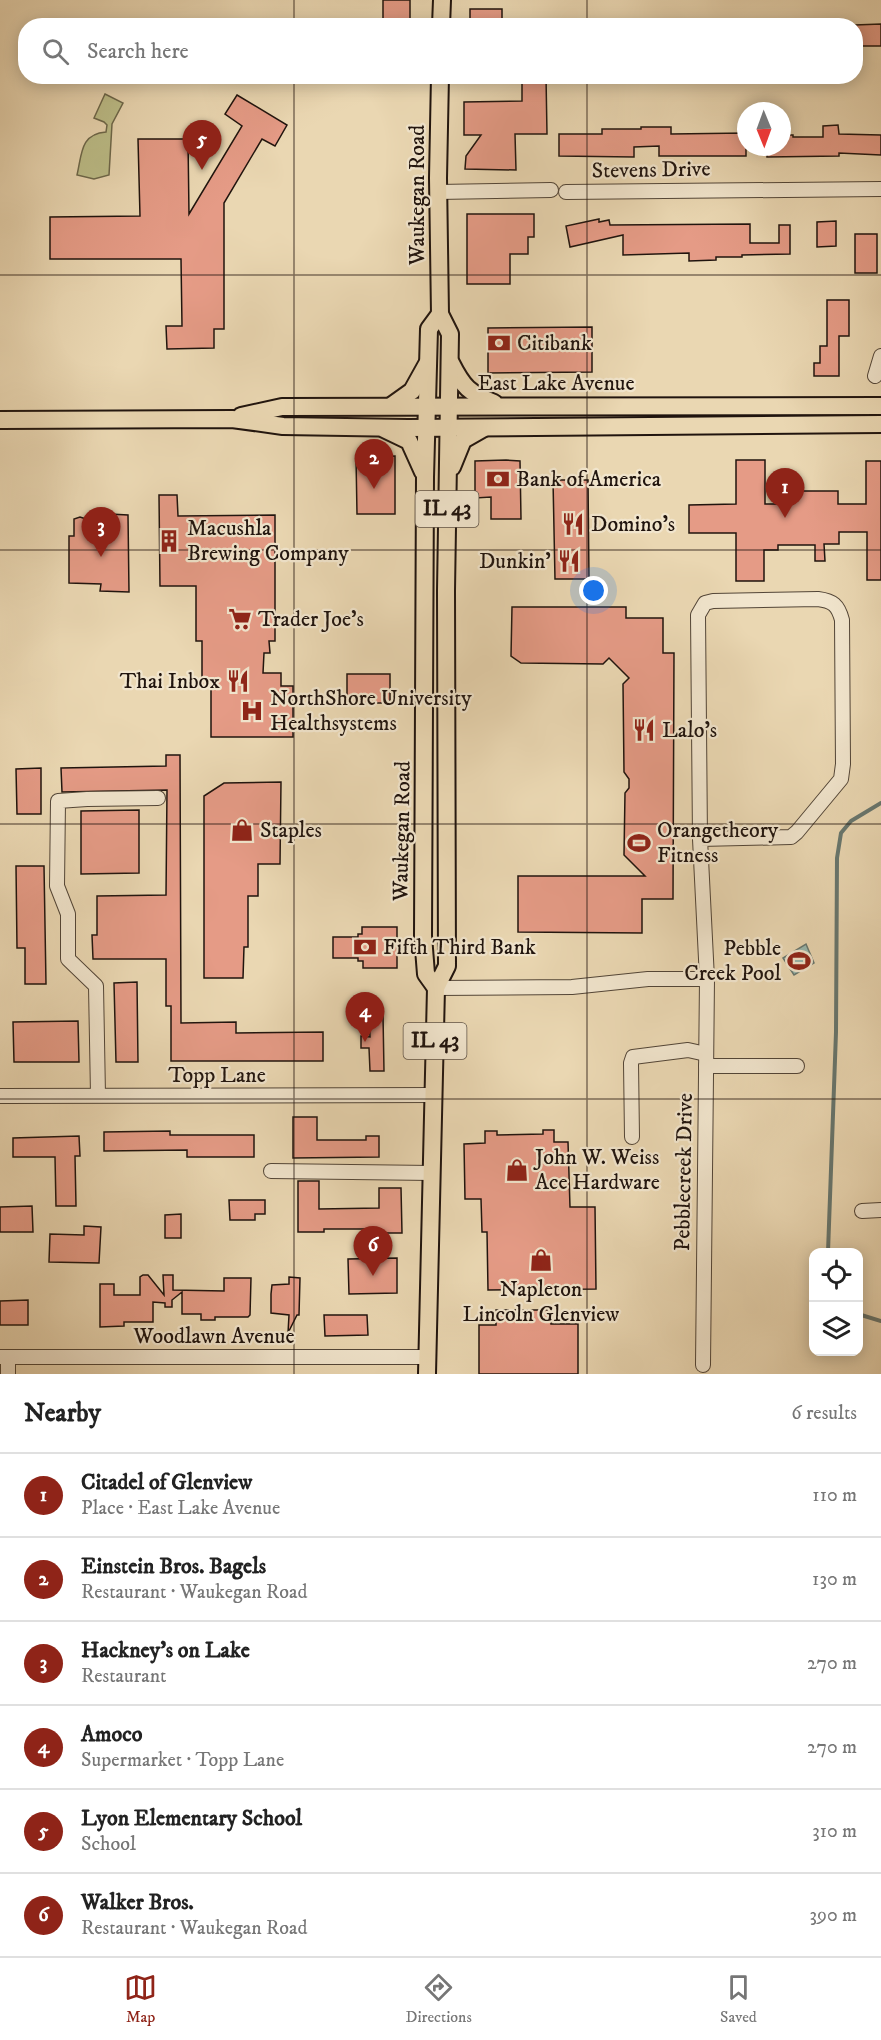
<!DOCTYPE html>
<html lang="en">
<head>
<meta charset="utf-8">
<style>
  :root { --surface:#fff; --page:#f6f6f6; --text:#222; --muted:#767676; --line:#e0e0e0; --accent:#8f2418 }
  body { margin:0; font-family:"IM FELL DW Pica",serif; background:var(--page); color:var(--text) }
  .controls { position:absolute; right:18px; bottom:18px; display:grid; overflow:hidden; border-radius:12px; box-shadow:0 3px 15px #0003 }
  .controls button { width:54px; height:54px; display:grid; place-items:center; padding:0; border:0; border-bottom:2px solid var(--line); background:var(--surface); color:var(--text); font:30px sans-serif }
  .compass { position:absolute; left:737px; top:102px; width:54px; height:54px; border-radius:50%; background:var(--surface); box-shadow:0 3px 15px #0003; rotate:179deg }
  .you { position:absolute; left:594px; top:591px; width:21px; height:21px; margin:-15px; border:4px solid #fff; border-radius:50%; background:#1a73e8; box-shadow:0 0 0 9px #1a73e833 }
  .badge { display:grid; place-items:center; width:39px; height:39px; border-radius:50%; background:var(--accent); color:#fff; font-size:20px; font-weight:700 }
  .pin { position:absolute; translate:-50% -50px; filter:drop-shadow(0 2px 3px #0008) }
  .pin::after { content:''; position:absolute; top:32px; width:21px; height:18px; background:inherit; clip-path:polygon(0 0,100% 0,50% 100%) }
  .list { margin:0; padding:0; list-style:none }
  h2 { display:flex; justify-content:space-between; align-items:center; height:78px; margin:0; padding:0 24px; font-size:26px }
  h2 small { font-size:20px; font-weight:400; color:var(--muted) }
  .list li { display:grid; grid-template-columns:39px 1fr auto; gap:18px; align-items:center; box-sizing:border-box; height:84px; padding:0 24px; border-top:2px solid var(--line) }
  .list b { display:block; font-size:22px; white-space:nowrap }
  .list p { margin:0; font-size:20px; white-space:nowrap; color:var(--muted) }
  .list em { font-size:20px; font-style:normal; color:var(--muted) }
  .icon { flex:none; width:33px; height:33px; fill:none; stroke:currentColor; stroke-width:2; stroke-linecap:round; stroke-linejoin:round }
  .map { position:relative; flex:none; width:881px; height:1374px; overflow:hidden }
  .search { position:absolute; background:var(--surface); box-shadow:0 3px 15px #0003; left:18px; right:18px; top:18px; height:66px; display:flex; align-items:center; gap:15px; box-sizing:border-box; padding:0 21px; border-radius:24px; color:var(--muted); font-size:22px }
  .sheet { height:582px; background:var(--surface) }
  nav { display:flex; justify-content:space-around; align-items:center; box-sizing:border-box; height:84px; border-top:2px solid var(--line); background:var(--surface); font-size:16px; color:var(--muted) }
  nav a { display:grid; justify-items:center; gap:3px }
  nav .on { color:var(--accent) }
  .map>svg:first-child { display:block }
</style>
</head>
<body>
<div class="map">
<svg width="881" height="1374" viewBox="0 0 881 1374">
  <rect width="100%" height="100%" fill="#ead7b2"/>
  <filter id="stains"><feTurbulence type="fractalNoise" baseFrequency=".00333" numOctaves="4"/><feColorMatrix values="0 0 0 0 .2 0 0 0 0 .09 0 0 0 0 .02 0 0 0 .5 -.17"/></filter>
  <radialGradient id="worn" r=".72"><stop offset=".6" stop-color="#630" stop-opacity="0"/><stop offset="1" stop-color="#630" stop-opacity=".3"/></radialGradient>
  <path fill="#bcbd88" stroke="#6e684b" stroke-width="1.5" d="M 105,94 L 123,103 L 112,124 L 109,175 L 94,179 L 77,175 C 82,154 80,134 106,132 L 107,125 L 104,122 L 94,118 Z"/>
  <polygon fill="#98b9b0" stroke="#68776f" stroke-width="1.5" points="806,944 814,963 794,975 783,958"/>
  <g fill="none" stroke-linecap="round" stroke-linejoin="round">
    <g stroke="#68776f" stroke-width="4">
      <polyline points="828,1252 836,1032 837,858 841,833 851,821 881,803"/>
      <polyline points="858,1314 881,1321"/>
    </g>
  </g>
  <g fill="#e59b86" stroke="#20140e" stroke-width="1.5">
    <rect x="383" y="0" width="27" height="26"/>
    <rect x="470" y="9" width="32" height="17"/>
    <polygon points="881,24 881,46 855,46 855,25"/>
    <polygon points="522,76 546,76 547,134 515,134 516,170 465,169 466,156 481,135 464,135 464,102 522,101"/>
    <polygon points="237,95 287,125 275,146 262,139 224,203 224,329 214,329 214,348 167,349 166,326 182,326 181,259 50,259 50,217 140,216 138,139 188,139 189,214 242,126 225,114"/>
    <polygon points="838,125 839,134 881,135 881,155 839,153 839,156 767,157 767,147 782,147 782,135 793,135 793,137 823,137 823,126"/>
    <polygon points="641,127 671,127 671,134 746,133 746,156 659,156 659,146 634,147 634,157 559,156 559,134 602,134 602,129 641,129"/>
    <polygon points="467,214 534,214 534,237 528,237 528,254 510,254 510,284 467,284"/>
    <polygon points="599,219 599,222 609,220 610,225 750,224 750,243 779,243 779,225 790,225 790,254 742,255 742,257 716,257 716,260 689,261 689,253 623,255 623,235 570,247 566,226"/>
    <polygon points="836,221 836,246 817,247 817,222"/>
    <rect x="855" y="234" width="22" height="39"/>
    <polygon points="827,300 849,300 849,336 839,336 839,376 814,376 814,363 820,363 820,346 827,346"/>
    <polygon points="592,327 592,372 488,373 488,328"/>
    <polygon points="395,456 395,514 357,514 356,457"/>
    <polygon points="506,460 520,461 521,519 491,519 491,497 475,498 475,461"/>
    <polygon points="736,460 765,460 765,504 793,504 793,491 838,491 838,504 866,504 866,461 881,461 881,580 867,580 867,532 839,532 839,544 824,544 825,561 815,561 815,545 778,545 778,550 764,550 764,581 736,581 736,533 689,533 689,505 736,504"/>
    <polygon points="553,480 588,480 589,579 555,579"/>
    <polygon points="159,495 177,495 178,516 275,515 275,641 269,641 270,653 264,653 263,673 281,673 281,686 293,686 293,737 211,737 211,686 202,686 202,641 196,641 196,586 160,586"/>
    <polygon points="109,514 128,515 129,592 100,591 101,584 69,583 69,536 74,536 74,519 80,517 86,519 109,520"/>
    <polygon points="512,607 626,607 626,618 663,618 663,653 674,653 673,899 642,899 642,933 518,932 518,876 645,876 624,855 625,793 629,788 629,779 624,772 623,684 629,678 609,658 603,664 521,663 511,656"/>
    <rect x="347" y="674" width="43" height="29"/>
    <polygon points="166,755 180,755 181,1023 236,1022 236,1033 323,1032 323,1061 171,1061 171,1006 166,1006 166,959 93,959 92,935 97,935 97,896 166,895 167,790 62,792 61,768 166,766"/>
    <polygon points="41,768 41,814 17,814 16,769"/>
    <polygon points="281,782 280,864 258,864 258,896 248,896 248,947 244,947 243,978 204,978 204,796 224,783"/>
    <polygon points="139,810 139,873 81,874 81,811"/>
    <polygon points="16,866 44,866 46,984 25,984 25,948 17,948"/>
    <polygon points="362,927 397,927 397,968 363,968 363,961 358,961 358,958 333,958 333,937 358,937 358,934 362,934"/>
    <polygon points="137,982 138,1062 116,1062 114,983"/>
    <polygon points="369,1015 383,1015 384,1071 370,1071 369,1048 361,1048 361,1036 370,1037"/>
    <polygon points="78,1021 79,1062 14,1062 13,1022"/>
    <polygon points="293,1117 317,1117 317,1140 366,1140 366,1136 379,1136 379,1157 293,1158"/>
    <polygon points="543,1130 554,1130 554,1142 568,1142 570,1207 595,1207 596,1289 488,1290 487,1232 482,1232 481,1199 465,1199 464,1144 485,1143 485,1131 497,1131 497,1135 543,1134"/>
    <polygon points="170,1131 170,1135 254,1135 254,1157 187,1157 187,1150 104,1151 104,1132"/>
    <polygon points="79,1136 80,1156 75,1156 76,1206 56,1206 55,1157 13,1157 13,1138"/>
    <polygon points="298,1181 319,1181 319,1209 379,1208 379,1188 401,1188 402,1233 382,1233 381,1229 324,1229 324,1232 298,1232"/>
    <polygon points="229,1200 265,1200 265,1214 255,1214 255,1220 230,1220"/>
    <polygon points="32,1206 33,1232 0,1232 0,1207"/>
    <polygon points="181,1214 181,1238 165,1238 165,1215"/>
    <polygon points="84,1226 101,1227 99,1263 49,1262 50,1234 84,1235"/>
    <polygon points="397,1258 397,1293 349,1294 348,1259"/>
    <polygon points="143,1275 148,1275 164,1295 163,1275 173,1275 173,1290 224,1291 224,1278 251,1278 250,1315 248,1317 215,1317 215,1320 201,1320 201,1314 182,1314 182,1292 172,1300 172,1307 165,1307 165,1303 153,1302 153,1322 124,1322 124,1326 100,1327 100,1284 114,1284 114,1295 140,1295 140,1277"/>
    <polygon points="289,1277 300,1278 299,1315 297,1315 288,1333 289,1315 271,1313 271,1294 272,1285 289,1284"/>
    <polygon points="28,1300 28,1325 0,1325 0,1301"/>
    <polygon points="496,1310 551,1310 551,1324 578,1324 578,1374 479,1374 479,1325 496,1325"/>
    <polygon points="324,1315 367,1315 368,1335 325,1336"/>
  </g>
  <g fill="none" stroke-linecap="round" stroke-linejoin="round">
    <g stroke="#524537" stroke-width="16">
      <g id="minor">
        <polyline points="438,192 551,190"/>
        <polyline points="566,192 881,189"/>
        <polyline points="875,376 881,356"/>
        <path d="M 700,839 L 791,837 L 797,832 L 841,779 L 843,764 L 842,620 C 838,605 833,601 818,599 L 713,601 L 705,603 L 698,615 L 700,839 L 707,979 L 703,1365"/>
        <polyline points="436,988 572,987 648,979 707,979"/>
        <polyline points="706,1066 797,1066"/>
        <polyline points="98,1095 96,986 68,959 68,914 57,886 58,801 87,799 158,798"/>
        <polyline points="0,1096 434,1095"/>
        <polyline points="632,1137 631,1063 633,1057 688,1050 706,1054"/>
        <polyline points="271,1171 432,1173"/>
        <polyline points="862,1211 881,1210"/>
        <polyline points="0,1357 428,1357"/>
        <polyline points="8,1357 8,1374"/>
      </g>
    </g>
    <g stroke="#20140e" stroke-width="20">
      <g id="major">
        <polyline points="441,26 442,0"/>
        <path d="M 451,363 C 463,387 469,393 494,403"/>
        <polyline points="391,406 412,391 427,364"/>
        <polyline points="241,416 282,407 881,406"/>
        <polyline points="0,420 232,419 283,426 408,428 881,424"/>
        <polyline points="384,429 409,441 423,472"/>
        <polyline points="452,467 463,440 484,428"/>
        <polyline points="436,988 426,974 423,936 425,477 429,329 440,314"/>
        <polyline points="427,1374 436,988 447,966 446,591 450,334 440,314 438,178 440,76"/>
      </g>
    </g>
    <use href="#minor" stroke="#f1e5cd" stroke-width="14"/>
    <use href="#major" stroke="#ead7b2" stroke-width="16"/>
  </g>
  <path fill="none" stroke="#20140e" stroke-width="1.5" stroke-opacity="0.55" d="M 294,0 L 294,26M 587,0 L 587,26M 294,76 L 294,1374M 587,76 L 587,1374M 0,275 L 881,275M 0,550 L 881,550M 0,824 L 881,824M 0,1099 L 881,1099"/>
  <defs>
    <g id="bank-bare" transform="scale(1.8)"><path d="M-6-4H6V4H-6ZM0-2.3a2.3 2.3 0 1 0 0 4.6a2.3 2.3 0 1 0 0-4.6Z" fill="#8f2418" stroke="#f1e5cd" stroke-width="2.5" paint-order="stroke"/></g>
    <g id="restaurant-bare" transform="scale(1.8)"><path d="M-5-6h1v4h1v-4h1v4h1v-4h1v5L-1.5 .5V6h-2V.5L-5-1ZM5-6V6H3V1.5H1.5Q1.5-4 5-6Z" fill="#8f2418" stroke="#f1e5cd" stroke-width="2.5" paint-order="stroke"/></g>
    <g id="building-bare" transform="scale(1.8)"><path d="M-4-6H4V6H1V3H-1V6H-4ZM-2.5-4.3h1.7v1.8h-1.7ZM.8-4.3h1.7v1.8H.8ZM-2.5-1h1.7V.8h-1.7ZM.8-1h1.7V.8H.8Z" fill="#8f2418" stroke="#f1e5cd" stroke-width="2.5" paint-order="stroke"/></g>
    <g id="supermarket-bare" transform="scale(1.8)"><path d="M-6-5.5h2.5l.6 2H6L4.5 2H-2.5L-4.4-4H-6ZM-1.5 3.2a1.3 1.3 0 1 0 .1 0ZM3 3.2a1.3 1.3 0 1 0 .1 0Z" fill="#8f2418" stroke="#f1e5cd" stroke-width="2.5" paint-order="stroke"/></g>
    <g id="hospital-bare" transform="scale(1.8)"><path d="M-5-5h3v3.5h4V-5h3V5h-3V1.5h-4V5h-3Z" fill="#8f2418" stroke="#f1e5cd" stroke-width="2.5" paint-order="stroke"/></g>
    <g id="shop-bare" transform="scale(1.8)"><path d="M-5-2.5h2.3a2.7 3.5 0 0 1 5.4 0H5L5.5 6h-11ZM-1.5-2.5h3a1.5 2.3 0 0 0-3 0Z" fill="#8f2418" stroke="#f1e5cd" stroke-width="2.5" paint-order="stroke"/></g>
    <g id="stadium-bare" transform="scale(1.8)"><path d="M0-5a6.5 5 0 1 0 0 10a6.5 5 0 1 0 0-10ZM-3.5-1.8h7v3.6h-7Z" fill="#8f2418" stroke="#f1e5cd" stroke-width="2.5" paint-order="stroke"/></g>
  </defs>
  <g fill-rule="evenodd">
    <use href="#bank-bare" x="499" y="343"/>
    <use href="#bank-bare" x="498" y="479"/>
    <use href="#restaurant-bare" x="573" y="524"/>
    <use href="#building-bare" x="169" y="541"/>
    <use href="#restaurant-bare" x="569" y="561"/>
    <use href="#supermarket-bare" x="240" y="619"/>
    <use href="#restaurant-bare" x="238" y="681"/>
    <use href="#hospital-bare" x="252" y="711"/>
    <use href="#restaurant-bare" x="644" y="730"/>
    <use href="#shop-bare" x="242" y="830"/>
    <use href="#stadium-bare" x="639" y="843"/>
    <use href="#bank-bare" x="365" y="947"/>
    <use href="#stadium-bare" x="799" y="961"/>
    <use href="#shop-bare" x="517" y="1170"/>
    <use href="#shop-bare" x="541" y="1260"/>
  </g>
  <g text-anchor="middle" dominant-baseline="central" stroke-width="4.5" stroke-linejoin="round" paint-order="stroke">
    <g fill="#f1e5cd" stroke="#5f5347" stroke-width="1.5">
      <rect x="415.5" y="491" width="63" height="36" rx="4.5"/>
      <rect x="403.5" y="1023" width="63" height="36" rx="4.5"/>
    </g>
    <g font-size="21" font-weight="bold" fill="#20140e">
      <text x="447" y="509">IL 43</text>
      <text x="435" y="1041">IL 43</text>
    </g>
    <g font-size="22" fill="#20140e" stroke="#f1e5cd">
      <text transform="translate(651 170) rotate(-1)">Stevens Drive</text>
      <text transform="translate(417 195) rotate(-90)">Waukegan Road</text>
      <text x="556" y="383">East Lake Avenue</text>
      <text transform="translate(402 831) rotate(-89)">Waukegan Road</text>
      <text x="217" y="1075">Topp Lane</text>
      <text transform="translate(684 1172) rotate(-89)">Pebblecreek Drive</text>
      <text x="214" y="1336">Woodlawn Avenue</text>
    </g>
    <g font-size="22" fill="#20140e" stroke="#f1e5cd" text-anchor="start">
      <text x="517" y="343">Citibank</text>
      <text x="516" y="479">Bank of America</text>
      <text x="591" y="524">Domino's</text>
      <text x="187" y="528">Macushla<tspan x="187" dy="25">Brewing Company</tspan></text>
      <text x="551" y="561" text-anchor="end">Dunkin'</text>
      <text x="258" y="619">Trader Joe's</text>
      <text x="220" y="681" text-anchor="end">Thai Inbox</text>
      <text x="270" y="698">NorthShore University<tspan x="270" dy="25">Healthsystems</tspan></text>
      <text x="662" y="730">Lalo's</text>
      <text x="260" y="830">Staples</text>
      <text x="657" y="830">Orangetheory<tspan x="657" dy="25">Fitness</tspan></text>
      <text x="383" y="947">Fifth Third Bank</text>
      <text x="781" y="948" text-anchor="end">Pebble<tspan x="781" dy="25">Creek Pool</tspan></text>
      <text x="535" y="1157">John W. Weiss<tspan x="535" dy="25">Ace Hardware</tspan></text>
      <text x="541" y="1289" text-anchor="middle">Napleton<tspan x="541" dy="25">Lincoln Glenview</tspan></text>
    </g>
  </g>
  <rect width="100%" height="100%" filter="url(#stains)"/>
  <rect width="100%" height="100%" fill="url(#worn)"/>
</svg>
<div class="controls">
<button><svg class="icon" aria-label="locate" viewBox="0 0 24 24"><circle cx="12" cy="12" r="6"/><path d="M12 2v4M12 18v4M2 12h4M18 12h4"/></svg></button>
<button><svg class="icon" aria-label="layers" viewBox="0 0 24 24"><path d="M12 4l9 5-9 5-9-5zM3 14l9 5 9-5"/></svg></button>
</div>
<svg class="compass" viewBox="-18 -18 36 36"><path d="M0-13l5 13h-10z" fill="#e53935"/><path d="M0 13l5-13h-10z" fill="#767676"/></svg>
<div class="you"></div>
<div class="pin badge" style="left:785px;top:518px">1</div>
<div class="pin badge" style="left:374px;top:489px">2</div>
<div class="pin badge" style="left:101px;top:557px">3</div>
<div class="pin badge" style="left:365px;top:1042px">4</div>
<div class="pin badge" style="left:202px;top:170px">5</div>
<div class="pin badge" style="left:373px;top:1276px">6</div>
<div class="search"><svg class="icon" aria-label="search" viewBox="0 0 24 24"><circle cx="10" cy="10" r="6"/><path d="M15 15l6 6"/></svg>Search here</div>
</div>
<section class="sheet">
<h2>Nearby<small>6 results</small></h2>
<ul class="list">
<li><span class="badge">1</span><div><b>Citadel of Glenview</b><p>Place · East Lake Avenue</p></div><em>110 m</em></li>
<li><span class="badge">2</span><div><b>Einstein Bros. Bagels</b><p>Restaurant · Waukegan Road</p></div><em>130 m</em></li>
<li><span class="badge">3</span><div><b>Hackney's on Lake</b><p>Restaurant</p></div><em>270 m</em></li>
<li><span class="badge">4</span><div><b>Amoco</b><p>Supermarket · Topp Lane</p></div><em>270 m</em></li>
<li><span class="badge">5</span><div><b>Lyon Elementary School</b><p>School</p></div><em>310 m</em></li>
<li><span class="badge">6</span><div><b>Walker Bros.</b><p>Restaurant · Waukegan Road</p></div><em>390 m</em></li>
</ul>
</section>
<nav>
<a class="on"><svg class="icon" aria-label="map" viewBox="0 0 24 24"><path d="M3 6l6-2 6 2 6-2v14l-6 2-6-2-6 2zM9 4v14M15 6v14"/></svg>Map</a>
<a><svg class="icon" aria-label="directions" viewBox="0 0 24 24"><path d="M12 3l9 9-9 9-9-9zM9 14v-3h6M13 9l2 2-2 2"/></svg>Directions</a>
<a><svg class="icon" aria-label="saved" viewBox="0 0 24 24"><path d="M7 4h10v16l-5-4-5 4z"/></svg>Saved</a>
</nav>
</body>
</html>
